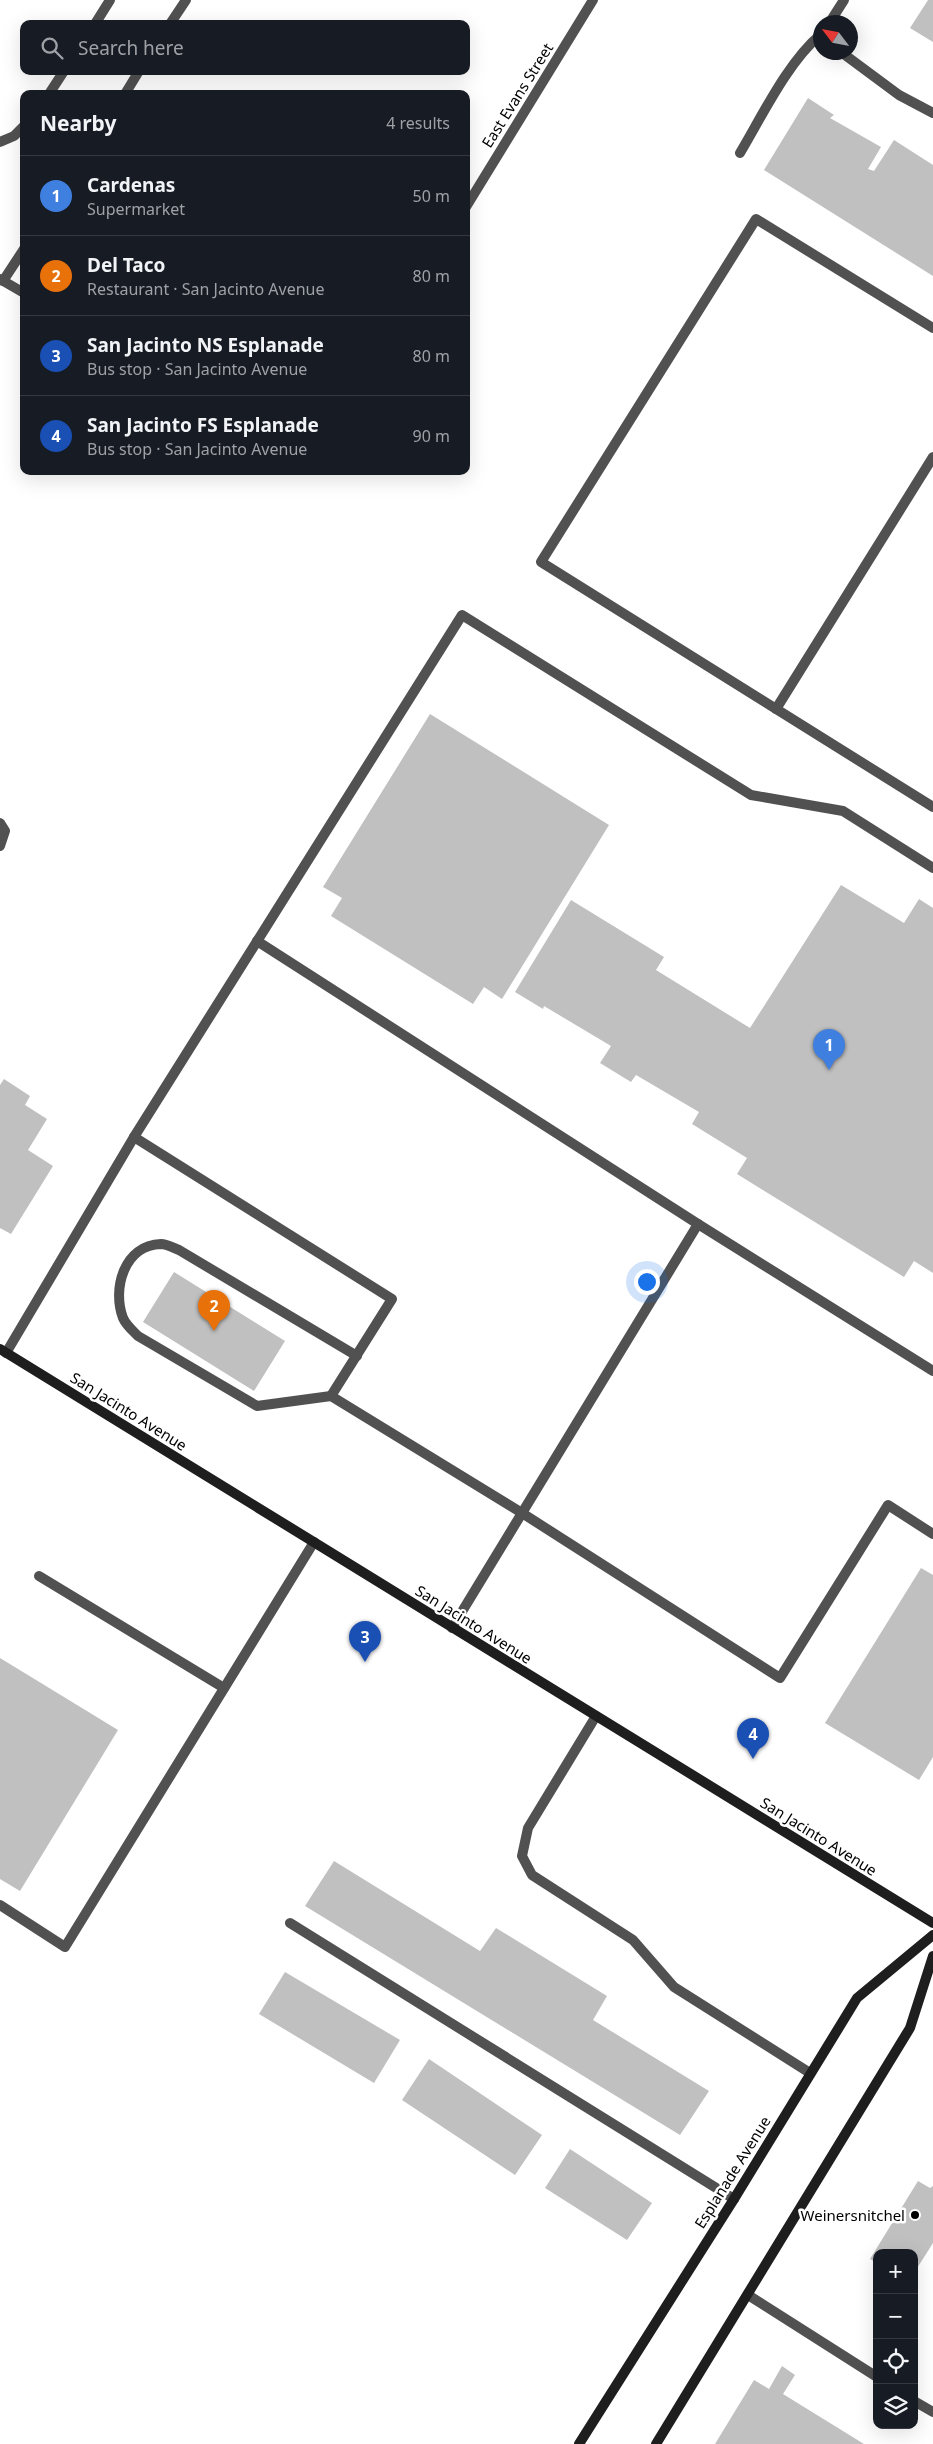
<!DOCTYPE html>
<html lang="en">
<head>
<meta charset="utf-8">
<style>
  :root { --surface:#171b24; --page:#20242c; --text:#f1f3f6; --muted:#9ea1a6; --line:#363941; --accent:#8c9099 }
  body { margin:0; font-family:"Noto Sans",sans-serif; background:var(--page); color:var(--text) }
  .controls { position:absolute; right:15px; bottom:15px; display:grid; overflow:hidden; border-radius:10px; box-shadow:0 5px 20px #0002 }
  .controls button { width:45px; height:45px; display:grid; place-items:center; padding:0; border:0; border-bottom:1px solid var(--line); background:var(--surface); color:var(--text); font:25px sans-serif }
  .compass { position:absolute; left:813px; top:15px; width:45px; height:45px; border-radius:50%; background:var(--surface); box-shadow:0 5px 20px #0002; rotate:302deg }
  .you { position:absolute; left:646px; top:1281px; width:18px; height:18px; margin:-12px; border:4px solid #fff; border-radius:50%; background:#1a73e8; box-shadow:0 0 0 8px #1a73e833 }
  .badge { display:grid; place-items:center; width:32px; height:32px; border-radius:50%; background:var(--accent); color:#fff; font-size:16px; font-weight:700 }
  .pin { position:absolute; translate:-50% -41px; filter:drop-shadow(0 1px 2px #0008) }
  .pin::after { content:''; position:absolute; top:26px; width:18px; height:15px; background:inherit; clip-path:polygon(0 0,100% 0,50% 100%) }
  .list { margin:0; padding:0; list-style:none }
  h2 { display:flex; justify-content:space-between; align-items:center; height:65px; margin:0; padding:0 20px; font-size:21px }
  h2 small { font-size:16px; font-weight:400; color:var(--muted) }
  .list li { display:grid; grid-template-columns:32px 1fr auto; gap:15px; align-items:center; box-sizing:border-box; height:80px; padding:0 20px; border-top:1px solid var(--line) }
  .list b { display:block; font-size:19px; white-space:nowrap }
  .list p { margin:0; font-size:16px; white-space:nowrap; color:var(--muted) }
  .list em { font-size:16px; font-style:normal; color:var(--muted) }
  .icon { flex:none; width:28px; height:28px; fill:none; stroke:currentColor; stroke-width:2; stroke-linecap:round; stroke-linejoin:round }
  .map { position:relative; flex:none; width:933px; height:2444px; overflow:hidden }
  .search { position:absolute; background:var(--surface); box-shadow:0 5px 20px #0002; left:20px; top:20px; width:450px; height:55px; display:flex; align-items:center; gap:12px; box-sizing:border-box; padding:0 18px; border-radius:10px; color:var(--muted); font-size:19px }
  .panel { position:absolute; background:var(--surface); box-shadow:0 5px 20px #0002; left:20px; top:90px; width:450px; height:385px; border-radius:10px }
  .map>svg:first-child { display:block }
</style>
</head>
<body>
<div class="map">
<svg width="933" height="2444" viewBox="0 0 933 2444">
  <rect width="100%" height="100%" fill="#fff"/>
  <g fill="#c0c0c0">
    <polygon points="928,0 933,0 933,42 910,28"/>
    <polygon points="808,98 834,115 830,118 881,147 868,169 874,171 894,140 933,165 933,276 764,170"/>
    <polygon points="430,714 609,825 502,999 484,987 473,1004 331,916 342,898 323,887"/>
    <polygon points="841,885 904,923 919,899 933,908 933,1273 914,1261 904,1277 737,1174 747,1158 692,1124 699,1112 636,1075 631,1082 600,1063 611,1046 544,1006 543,1009 515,992 571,900 664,957 656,970 750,1028"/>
    <polygon points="4,1079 30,1096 25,1105 47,1119 28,1150 53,1166 11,1234 0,1228 0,1085"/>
    <polygon points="174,1272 285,1341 254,1391 143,1322"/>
    <polygon points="921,1568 933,1575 933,1757 919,1780 825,1723"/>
    <polygon points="0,1658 118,1730 20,1891 0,1879"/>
    <polygon points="334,1861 480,1951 496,1928 607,1996 593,2020 709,2091 680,2135 305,1906"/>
    <polygon points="285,1972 400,2040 374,2083 259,2014"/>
    <polygon points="429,2059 542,2135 515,2175 402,2100"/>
    <polygon points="570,2149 652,2203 627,2240 545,2188"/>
    <polygon points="918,2181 930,2188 933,2186 933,2243 914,2273 914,2253 877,2253 877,2263 870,2259"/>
    <polygon points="782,2366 795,2375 783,2394 864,2444 715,2444 754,2380 769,2389"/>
  </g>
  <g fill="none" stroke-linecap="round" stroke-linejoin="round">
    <g stroke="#515151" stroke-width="10">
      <path d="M 740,153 C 762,116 788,62 820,35"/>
      <polyline points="933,328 756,219 541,562 933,807"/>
      <polyline points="776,709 933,457"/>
      <polyline points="0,823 5,831 0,846"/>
      <polyline points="257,941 698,1224 933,1371"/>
      <polyline points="134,1137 392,1299 331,1396 522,1513 780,1678 888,1505 933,1534"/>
      <polyline points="6,1353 134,1137 462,615 751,795 843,811 933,868"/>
      <path d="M 331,1396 L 257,1406 L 138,1336 C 133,1331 126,1325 123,1318 C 112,1289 124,1245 161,1244 C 167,1244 174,1248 179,1250 L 357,1356"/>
      <polyline points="39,1576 224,1688"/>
      <polyline points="452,1628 698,1224"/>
      <polyline points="596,1716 528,1828 522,1856 532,1875 633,1940 674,1987 810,2073"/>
      <polyline points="0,1905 65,1947 314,1542"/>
      <polyline points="290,1923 734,2199"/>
      <polyline points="748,2295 877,2377"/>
      <polyline points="914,2401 933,2412"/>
    </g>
    <g stroke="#515151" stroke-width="10">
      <polyline points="830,22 844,0"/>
      <polyline points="95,24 110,0"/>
      <polyline points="170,24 186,0"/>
      <polyline points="841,52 899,95 933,113"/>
      <polyline points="49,94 64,71"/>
      <polyline points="125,94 139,71"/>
      <polyline points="0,142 14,136 24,126"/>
      <polyline points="466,207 593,0"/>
      <polyline points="0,279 24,293"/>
      <polyline points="3,281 24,249"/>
    </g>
    <g stroke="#1e1e1e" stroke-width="10">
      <polyline points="0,1349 933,1923"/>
      <polyline points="579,2444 734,2199 857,1998 933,1935"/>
      <polyline points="656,2444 910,2028 933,1956"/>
    </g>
  </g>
  <circle fill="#000" stroke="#fff" stroke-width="2" cx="915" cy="2215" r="5"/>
  <g text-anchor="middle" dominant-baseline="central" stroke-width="5" stroke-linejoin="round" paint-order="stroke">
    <g font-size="15" fill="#000" stroke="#fff">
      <text transform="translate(517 95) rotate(-58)">East Evans Street</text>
      <text transform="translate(129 1411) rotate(32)">San Jacinto Avenue</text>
      <text transform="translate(474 1624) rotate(32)">San Jacinto Avenue</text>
      <text transform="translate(819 1836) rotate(32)">San Jacinto Avenue</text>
      <text transform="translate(732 2172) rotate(-58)">Esplanade Avenue</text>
    </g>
    <g font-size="15" fill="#000" stroke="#fff" text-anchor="end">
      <text x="905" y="2215">Weinersnitchel</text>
    </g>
  </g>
</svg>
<div class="controls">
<button>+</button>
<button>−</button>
<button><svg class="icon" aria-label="locate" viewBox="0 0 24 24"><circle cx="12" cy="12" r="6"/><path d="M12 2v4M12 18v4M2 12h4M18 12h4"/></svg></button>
<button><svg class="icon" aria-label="layers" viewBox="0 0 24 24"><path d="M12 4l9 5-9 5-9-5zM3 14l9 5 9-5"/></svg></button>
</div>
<svg class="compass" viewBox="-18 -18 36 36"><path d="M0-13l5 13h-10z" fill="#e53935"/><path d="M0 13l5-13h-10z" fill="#9ea1a6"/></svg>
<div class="you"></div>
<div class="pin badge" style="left:829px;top:1070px;background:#3f7fe0">1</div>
<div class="pin badge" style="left:214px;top:1331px;background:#e8710a">2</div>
<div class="pin badge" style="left:365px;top:1662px;background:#1a4fb4">3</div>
<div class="pin badge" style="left:753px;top:1759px;background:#1a4fb4">4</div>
<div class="search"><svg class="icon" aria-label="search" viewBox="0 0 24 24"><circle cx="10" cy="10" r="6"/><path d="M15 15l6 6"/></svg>Search here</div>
<section class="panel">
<h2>Nearby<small>4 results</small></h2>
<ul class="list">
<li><span class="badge" style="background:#3f7fe0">1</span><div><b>Cardenas</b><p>Supermarket</p></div><em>50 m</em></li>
<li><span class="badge" style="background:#e8710a">2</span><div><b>Del Taco</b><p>Restaurant · San Jacinto Avenue</p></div><em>80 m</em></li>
<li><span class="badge" style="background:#1a4fb4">3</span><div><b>San Jacinto NS Esplanade</b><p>Bus stop · San Jacinto Avenue</p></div><em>80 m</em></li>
<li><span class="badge" style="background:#1a4fb4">4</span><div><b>San Jacinto FS Esplanade</b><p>Bus stop · San Jacinto Avenue</p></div><em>90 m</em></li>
</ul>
</section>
</div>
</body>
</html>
